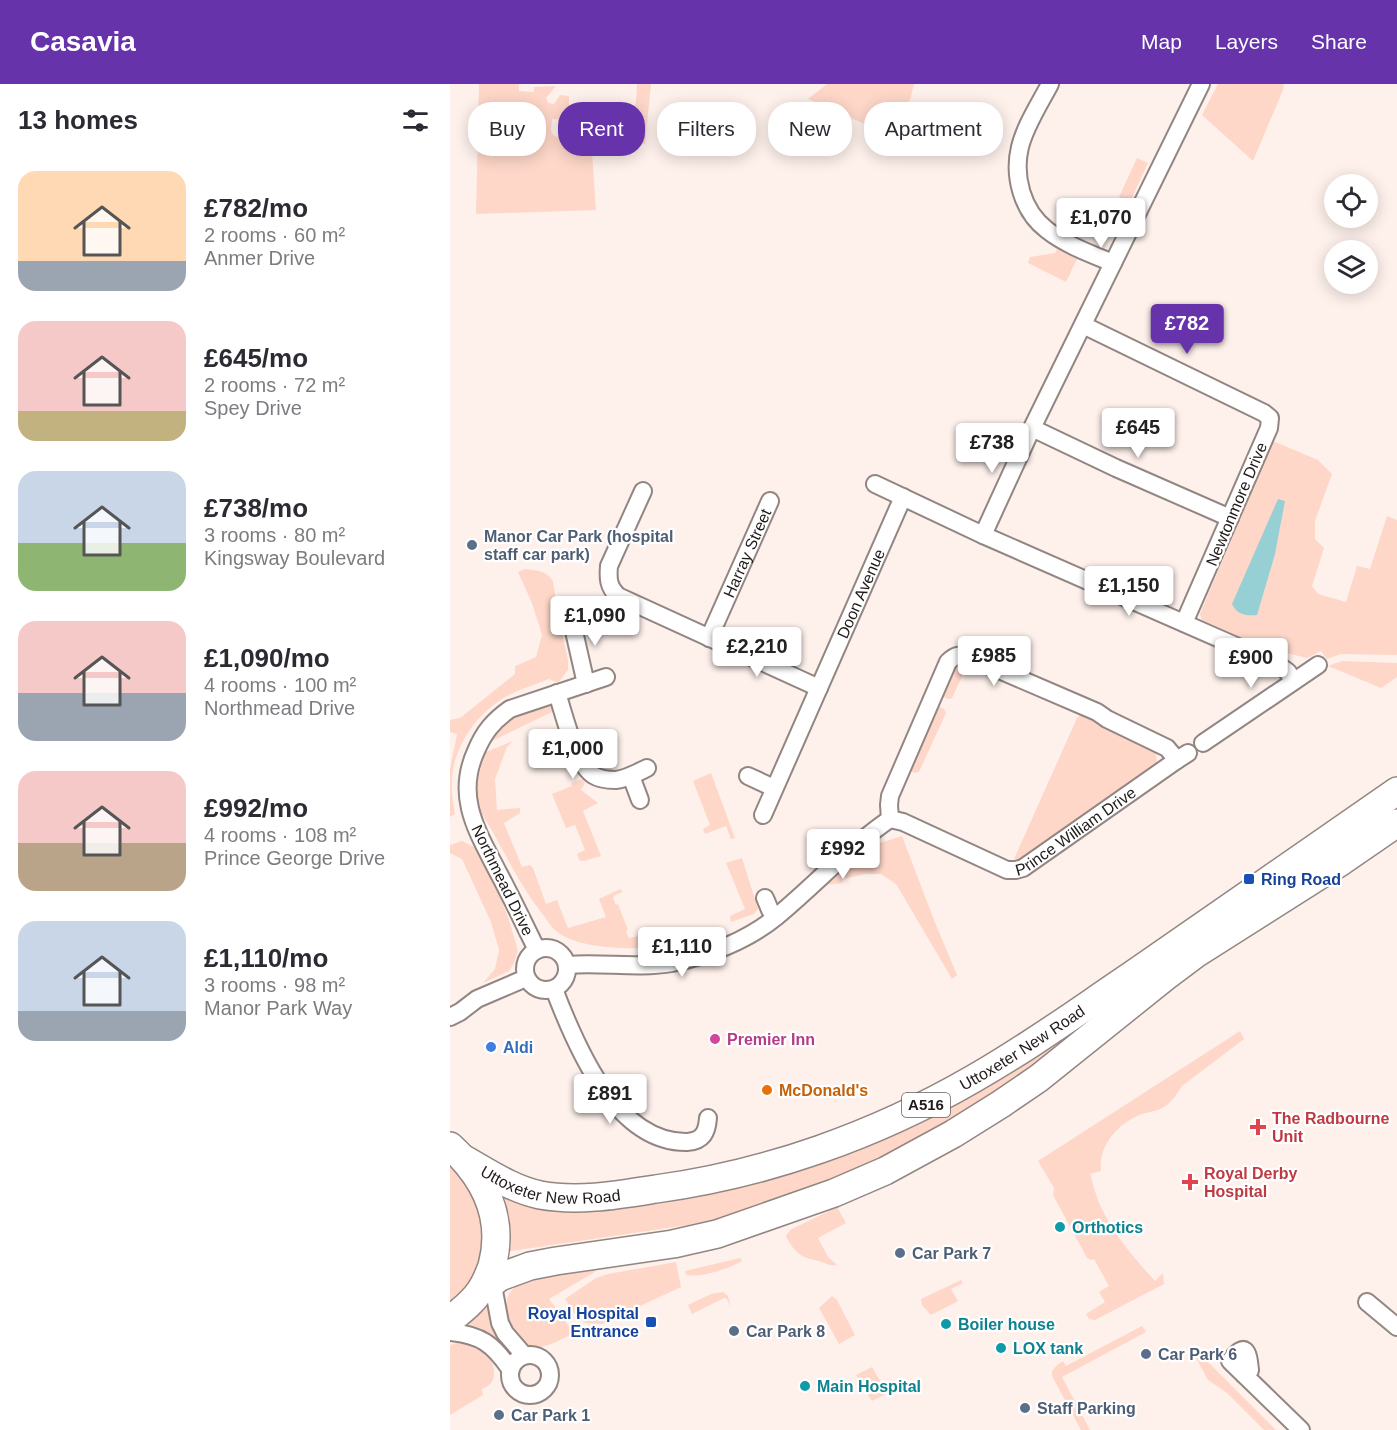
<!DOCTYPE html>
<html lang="en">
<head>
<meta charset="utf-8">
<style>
  body { margin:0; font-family:Helvetica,sans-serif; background:#f7f7f7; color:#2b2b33; height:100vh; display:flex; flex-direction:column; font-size:22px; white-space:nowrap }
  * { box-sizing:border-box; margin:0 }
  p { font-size:20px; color:#7c7c81 }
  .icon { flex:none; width:33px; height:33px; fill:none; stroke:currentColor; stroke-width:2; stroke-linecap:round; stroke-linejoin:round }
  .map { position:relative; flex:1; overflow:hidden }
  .drawer { display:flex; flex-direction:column; background:#fff; width:450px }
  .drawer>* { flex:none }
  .top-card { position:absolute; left:18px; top:18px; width:570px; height:54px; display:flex; gap:12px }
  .controls { position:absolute; left:874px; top:90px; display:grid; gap:12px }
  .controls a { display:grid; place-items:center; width:54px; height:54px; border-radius:50%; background:#fff; box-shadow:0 3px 15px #0003; font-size:30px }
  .price { position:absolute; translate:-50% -51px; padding:0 14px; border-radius:6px; background:#fff; color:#222; font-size:20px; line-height:39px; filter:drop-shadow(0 2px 3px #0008) }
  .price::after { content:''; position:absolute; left:50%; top:36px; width:18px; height:14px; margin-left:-9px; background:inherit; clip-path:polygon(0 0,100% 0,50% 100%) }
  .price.active { background:#63a; color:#fff }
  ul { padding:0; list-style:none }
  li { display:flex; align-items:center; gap:18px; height:150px; padding:0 18px }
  li span { display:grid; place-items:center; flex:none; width:168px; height:120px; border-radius:18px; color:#555 }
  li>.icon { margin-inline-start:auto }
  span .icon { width:72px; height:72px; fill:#fffc; stroke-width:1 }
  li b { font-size:26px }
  h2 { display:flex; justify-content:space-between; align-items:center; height:72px; padding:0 18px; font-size:26px }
  .tag { padding:0 21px; border-radius:24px; background:#fff; box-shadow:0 3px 15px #0003; font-size:21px; line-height:54px }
  .tag.active { background:#63a; color:#fff }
  header { display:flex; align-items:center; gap:36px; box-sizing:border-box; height:84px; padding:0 30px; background:#63a; color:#fff }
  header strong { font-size:28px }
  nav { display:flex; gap:33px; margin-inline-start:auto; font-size:21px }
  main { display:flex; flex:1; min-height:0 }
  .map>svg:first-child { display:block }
  .green { fill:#fed7c9 }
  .water { fill:#96d0d4 }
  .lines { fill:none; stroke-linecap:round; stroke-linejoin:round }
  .minor-casing { stroke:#928682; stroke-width:20 }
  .trunk-casing { stroke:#928682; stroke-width:30 }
  .minor { stroke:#fff; stroke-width:16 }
  .trunk { stroke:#fff; stroke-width:27 }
  .service-dot { fill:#5c6f8a; stroke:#fff; stroke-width:2 }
  .transit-dot { fill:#1a4fb4; stroke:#fff; stroke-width:2 }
  .hotel-dot { fill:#d1479c; stroke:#fff; stroke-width:2 }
  .shop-dot { fill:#3f7fe0; stroke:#fff; stroke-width:2 }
  .food-dot { fill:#e8710a; stroke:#fff; stroke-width:2 }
  .health-dot { fill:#e0444e; stroke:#fff; stroke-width:2 }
  .culture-dot { fill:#0f9aa8; stroke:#fff; stroke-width:2 }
  .labels { text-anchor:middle; stroke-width:4.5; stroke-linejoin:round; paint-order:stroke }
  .shield { fill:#fff; stroke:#635f5f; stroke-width:1.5 }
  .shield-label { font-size:15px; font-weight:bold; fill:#201b1a }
  .street-label { font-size:16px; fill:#201b1a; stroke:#fff }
  .service-label { font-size:16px; font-weight:bold; fill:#4e5e75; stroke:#fff; text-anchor:start }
  .transit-label { font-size:16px; font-weight:bold; fill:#164399; stroke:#fff; text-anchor:start }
  .hotel-label { font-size:16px; font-weight:bold; fill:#b23c85; stroke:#fff; text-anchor:start }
  .shop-label { font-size:16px; font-weight:bold; fill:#366cbe; stroke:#fff; text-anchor:start }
  .food-label { font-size:16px; font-weight:bold; fill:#c56008; stroke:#fff; text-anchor:start }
  .health-label { font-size:16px; font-weight:bold; fill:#be3a42; stroke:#fff; text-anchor:start }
  .culture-label { font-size:16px; font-weight:bold; fill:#0d838f; stroke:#fff; text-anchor:start }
</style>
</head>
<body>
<header>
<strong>Casavia</strong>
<nav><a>Map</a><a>Layers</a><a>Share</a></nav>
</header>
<main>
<section class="drawer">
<h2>13 homes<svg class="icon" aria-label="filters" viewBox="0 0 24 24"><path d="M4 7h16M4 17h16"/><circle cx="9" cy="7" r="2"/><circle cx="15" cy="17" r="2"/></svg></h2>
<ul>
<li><span style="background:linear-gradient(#ffd9b3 75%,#9aa5b1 0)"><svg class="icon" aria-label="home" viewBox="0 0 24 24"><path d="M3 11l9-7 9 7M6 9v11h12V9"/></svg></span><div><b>£782/mo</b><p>2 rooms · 60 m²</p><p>Anmer Drive</p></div></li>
<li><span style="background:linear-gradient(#f6c9c9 75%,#c2b280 0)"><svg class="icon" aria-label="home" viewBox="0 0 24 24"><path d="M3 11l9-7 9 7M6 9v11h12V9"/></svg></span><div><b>£645/mo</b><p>2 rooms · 72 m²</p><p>Spey Drive</p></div></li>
<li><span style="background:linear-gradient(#c9d6e8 60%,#8fb573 0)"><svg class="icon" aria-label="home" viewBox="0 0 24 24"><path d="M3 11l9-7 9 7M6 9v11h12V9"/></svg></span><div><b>£738/mo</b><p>3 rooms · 80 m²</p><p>Kingsway Boulevard</p></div></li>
<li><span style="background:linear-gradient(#f6c9c9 60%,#9aa5b1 0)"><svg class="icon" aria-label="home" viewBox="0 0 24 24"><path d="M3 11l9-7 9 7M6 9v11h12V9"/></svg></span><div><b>£1,090/mo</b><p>4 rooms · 100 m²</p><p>Northmead Drive</p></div></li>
<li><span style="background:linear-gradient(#f6c9c9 60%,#b9a48a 0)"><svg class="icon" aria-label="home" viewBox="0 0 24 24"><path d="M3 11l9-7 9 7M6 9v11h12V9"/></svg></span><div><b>£992/mo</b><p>4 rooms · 108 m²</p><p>Prince George Drive</p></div></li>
<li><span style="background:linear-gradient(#c9d6e8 75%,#9aa5b1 0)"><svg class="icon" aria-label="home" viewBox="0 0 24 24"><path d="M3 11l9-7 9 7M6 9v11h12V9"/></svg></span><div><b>£1,110/mo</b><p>3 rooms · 98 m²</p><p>Manor Park Way</p></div></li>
</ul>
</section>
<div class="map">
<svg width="947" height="1346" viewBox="0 0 947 1346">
  <rect width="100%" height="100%" fill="#fef1ec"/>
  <!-- green -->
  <g class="green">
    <path d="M29 0H69V7L84 8V3L106 2 96 14 98 19 104 20 110 11 119 12V33L112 36 102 35 101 47 104 52 108 53 112 52 115 42 119 41V53L126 57V62L142 69 146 126 26 130Z"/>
    <path d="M187 0H201L195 60H162L161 52 174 35 180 34 186 18Z"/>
    <path d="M377 0H464L460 16 436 33 417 41 358 15Z"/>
    <path d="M768 0H834L833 6 803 77 752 31Z"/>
    <path d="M687 74 698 79 680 118 669 113Z"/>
    <path d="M607 165 627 175 616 198 578 179 580 173 605 169Z"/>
    <path d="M823 357 868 376 882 390 865 437V455L874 464 862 502 868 510 896 518 907 482 920 485 937 432 947 436V571L891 570 877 575 871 567 857 574 828 567 826 569 752 536 750 530Z"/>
    <path d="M75 485C86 486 97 487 103 497L108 531 118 576V586L108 599 99 595C87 600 73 604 61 610 30 625 5 659 2 693 1 705 3 718 5 730L0 733V685L7 650 0 648V636L10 634 65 590V582L86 573 92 551 82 519 68 488Z"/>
    <path d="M892 577 947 579V593L931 604 878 582Z"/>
    <path d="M511 581 517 582 502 614 499 615 490 612 504 583Z"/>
    <path d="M97 620 104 624V627L36 660 47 645 65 631Z"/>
    <path d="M486 621 494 625 496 629 469 688 465 689 458 686Z"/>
    <path d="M632 629 644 634 646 640 706 667 707 681 571 776 564 775 627 634Z"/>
    <path d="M63 657 57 663 45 695 47 726 70 724V729L54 739 72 783 80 781 83 784 96 820 107 816 118 844 156 833 149 815 170 805 173 808 165 811V812L163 814 166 821 168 820 178 846 176 847 179 854 190 852 191 853 198 851 204 864C176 865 128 865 106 847 101 843 98 837 94 832 74 807 59 778 44 750 39 741 31 731 29 722 24 704 30 684 36 668Z"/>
    <path d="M261 689 285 754 281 755 276 742 255 750 253 745 260 741 243 697Z"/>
    <path d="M132 695 135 699 131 706 148 719 133 727 151 772 134 777 129 776 127 770 135 766 125 741 116 744 102 710 122 702 121 699Z"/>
    <path d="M452 752 484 836 507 891 502 895 446 800 431 790H415L393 795 392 799 376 801 420 762Z"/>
    <path d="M12 757 26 764 49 810 59 836 68 867 64 879 59 887 33 899 45 885 49 866 41 838 12 775 0 769V761Z"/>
    <path d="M292 774 308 825 304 830 281 838 280 832 295 825 276 779Z"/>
    <path d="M259 843 261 846 208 866 204 853 220 847 224 856Z"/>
    <path d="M667 913 590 982 492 1048 318 1125 238 1141 55 1168 48 1107C98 1113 159 1126 208 1118 234 1114 259 1107 284 1100Z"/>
    <path d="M790 947 794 955 732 1002C727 1010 722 1018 714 1023 706 1028 695 1028 687 1032 666 1042 648 1063 651 1087L640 1090C643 1100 646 1112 650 1121 663 1150 684 1174 705 1197L713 1189 714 1200 645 1236 639 1235 636 1230 655 1218 649 1208 659 1202 644 1175 641 1176 637 1174 603 1111 604 1104 588 1077Z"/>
    <path d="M0 1081 16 1096 36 1143 30 1177 23 1193 15 1204 0 1220Z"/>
    <path d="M387 1123 396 1139 368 1154 378 1173 387 1181C380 1182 378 1180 372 1178 367 1176 362 1176 357 1174 347 1171 340 1161 336 1152L340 1146Z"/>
    <path d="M290 1174 292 1177C278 1185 251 1194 236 1191L235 1187Z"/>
    <path d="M226 1178 231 1203 152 1240 135 1239 127 1234 115 1215 146 1194 158 1190Z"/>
    <path d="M144 1184 145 1188 99 1215 124 1249C111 1255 93 1268 78 1261 71 1257 67 1248 62 1242L59 1243C55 1230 53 1213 65 1203 76 1193 127 1186 144 1184Z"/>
    <path d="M511 1196 513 1199 501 1205 508 1217 481 1231 472 1221 471 1215Z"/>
    <path d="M273 1208 278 1212 281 1223 276 1214H274L242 1230 238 1221 261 1210Z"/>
    <path d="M382 1212 387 1216 405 1251 389 1260 369 1224Z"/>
    <path d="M37 1223 48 1252 44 1257 15 1243Z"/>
    <path d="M692 1242 696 1248 612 1293 640 1346H631L602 1292V1287L607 1281 613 1277 616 1282Z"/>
    <path d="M10 1258C14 1258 17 1257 20 1258 39 1262 57 1297 32 1305L33 1311 0 1331V1261Z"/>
    <path d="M749 1269 826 1346H814L777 1309 758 1296 746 1274Z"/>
    <path d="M422 1283 436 1307V1310L422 1317 406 1291Z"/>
  </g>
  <!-- water -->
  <path class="water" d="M828 415 835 417 825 470 807 531C796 532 787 531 782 520Z"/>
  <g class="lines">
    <!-- minor casing -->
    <g class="minor-casing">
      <g id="minor">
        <path d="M600 0C590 19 575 42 570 63 563 92 572 127 597 146 616 161 641 170 663 179"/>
        <path d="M633 241 814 329 820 334 819 344 734 539"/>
        <path d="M582 344 666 384 780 434"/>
        <path d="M425 400 533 451 827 580 838 588 843 597"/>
        <path d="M193 407 159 482C158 494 158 503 168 512L369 604"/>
        <path d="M533 451 582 344 751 0"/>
        <path d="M121 534 136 600"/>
        <path id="s1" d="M259 554 320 417"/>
        <path d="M107 609C114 630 125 679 143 691 149 695 158 696 166 696 176 695 187 689 197 684"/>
        <path d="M753 659 868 581"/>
        <path d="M181 692 190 716"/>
        <path d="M298 692 324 704"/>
        <path id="s2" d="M313 731 453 413"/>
        <path d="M440 735 439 721 440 712 498 578C505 571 510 570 519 573L647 628 657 635 717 664 727 676"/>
        <path id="s3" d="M440 735 453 738 557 786H566L573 784 727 676 738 669"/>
        <path d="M315 814 320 826 326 833"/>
        <circle cx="96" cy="885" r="21"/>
        <path d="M87 866C74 840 62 814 48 788 27 747 5 713 26 667 34 648 43 637 60 625L156 593"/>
        <path d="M118 881C152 878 187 885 222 879 258 872 298 856 326 833 365 801 399 763 440 735"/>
        <path d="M104 905C125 960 165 1059 237 1058 253 1057 257 1048 258 1034"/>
        <path d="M0 933 10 928 27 915 76 894"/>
        <path d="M41 1191 50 1239 55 1249 74 1271"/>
        <path d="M917 1218 947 1243"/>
        <path d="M0 1248C31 1251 43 1260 60 1285"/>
        <circle cx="80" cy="1291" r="20"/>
        <path d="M794 1291 800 1286C798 1267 796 1257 780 1277L851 1346"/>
      </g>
    </g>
    <!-- trunk casing -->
    <g class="trunk-casing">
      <g id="trunk">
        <path d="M0 1062C35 1094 55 1134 42 1182 39 1190 35 1200 30 1207 22 1219 11 1227 0 1236"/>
        <path id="s4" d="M14 1075C39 1089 62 1105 90 1111 128 1118 168 1111 206 1105 317 1090 426 1051 523 995 578 964 630 926 682 891 771 830 858 768 947 707"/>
        <path d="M32 1206 50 1193 80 1182 106 1177 223 1160 267 1150 384 1109 435 1087 503 1050 551 1020 589 994 715 893 747 869 892 777 947 739"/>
      </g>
    </g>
    <!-- minor -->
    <use href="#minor" class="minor"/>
    <!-- trunk -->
    <use href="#trunk" class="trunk"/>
  </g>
  <!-- markers -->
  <g class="service-dot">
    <circle cx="22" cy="461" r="6"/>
    <circle cx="450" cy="1169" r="6"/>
    <circle cx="284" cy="1247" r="6"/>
    <circle cx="696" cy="1270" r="6"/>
    <circle cx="575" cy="1324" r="6"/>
    <circle cx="49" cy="1331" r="6"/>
  </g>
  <g class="transit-dot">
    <rect x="793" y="789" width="12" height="12" rx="3"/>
    <rect x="195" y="1232" width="12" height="12" rx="3"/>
  </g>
  <circle class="hotel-dot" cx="265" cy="955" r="6"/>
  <circle class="shop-dot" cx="41" cy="963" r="6"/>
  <circle class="food-dot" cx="317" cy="1006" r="6"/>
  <g class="health-dot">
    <path d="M805 1034h6v6h6v6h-6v6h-6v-6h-6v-6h6z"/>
    <path d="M737 1089h6v6h6v6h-6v6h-6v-6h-6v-6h6z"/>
  </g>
  <g class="culture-dot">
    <circle cx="610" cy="1143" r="6"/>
    <circle cx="496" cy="1240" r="6"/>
    <circle cx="551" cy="1264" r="6"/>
    <circle cx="355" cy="1302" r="6"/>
  </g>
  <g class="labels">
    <!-- shield labels -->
    <rect class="shield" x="452" y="1009" width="48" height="24" rx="4.5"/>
    <g class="shield-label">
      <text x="476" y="1026">A516</text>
    </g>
    <!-- street labels -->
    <g class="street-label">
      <text transform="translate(786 420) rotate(-67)" y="6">Newtonmore Drive</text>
      <text dy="6" stroke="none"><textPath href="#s1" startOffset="93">Harray Street</textPath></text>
      <text dy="6" stroke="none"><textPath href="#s2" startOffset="242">Doon Avenue</textPath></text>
      <text dy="6" stroke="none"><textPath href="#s3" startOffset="208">Prince William Drive</textPath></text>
      <text transform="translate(53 796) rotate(64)" y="6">Northmead Drive</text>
      <text dy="6" stroke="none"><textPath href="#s4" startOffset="597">Uttoxeter New Road</textPath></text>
      <text dy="6" stroke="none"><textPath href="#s4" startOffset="93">Uttoxeter New Road</textPath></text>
    </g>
    <!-- service labels -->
    <g class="service-label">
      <text x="34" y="458">Manor Car Park (hospital<tspan x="34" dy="18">staff car park)</tspan></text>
      <text x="462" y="1175">Car Park 7</text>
      <text x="296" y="1253">Car Park 8</text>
      <text x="708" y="1276">Car Park 6</text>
      <text x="587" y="1330">Staff Parking</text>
      <text x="61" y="1337">Car Park 1</text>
    </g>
    <!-- transit labels -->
    <g class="transit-label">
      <text x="811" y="801">Ring Road</text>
      <text x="189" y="1235" text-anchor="end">Royal Hospital<tspan x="189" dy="18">Entrance</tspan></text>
    </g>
    <!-- hotel labels -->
    <g class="hotel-label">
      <text x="277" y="961">Premier Inn</text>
    </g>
    <!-- shop labels -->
    <g class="shop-label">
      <text x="53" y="969">Aldi</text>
    </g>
    <!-- food labels -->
    <g class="food-label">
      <text x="329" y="1012">McDonald's</text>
    </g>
    <!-- health labels -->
    <g class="health-label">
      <text x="822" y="1040">The Radbourne<tspan x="822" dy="18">Unit</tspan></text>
      <text x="754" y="1095">Royal Derby<tspan x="754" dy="18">Hospital</tspan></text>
    </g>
    <!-- culture labels -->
    <g class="culture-label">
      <text x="622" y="1149">Orthotics</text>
      <text x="508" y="1246">Boiler house</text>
      <text x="563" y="1270">LOX tank</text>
      <text x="367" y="1308">Main Hospital</text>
    </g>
  </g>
</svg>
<div class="controls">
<a><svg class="icon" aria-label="locate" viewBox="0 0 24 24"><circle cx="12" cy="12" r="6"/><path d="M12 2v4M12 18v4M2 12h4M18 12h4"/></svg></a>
<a><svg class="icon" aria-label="layers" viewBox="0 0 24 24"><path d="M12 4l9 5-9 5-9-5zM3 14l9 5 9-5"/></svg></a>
</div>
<b class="price" style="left:651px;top:165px">£1,070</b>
<b class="price active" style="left:737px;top:271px">£782</b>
<b class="price" style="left:688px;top:375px">£645</b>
<b class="price" style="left:542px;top:390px">£738</b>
<b class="price" style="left:679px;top:533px">£1,150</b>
<b class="price" style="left:145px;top:563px">£1,090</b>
<b class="price" style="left:307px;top:594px">£2,210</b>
<b class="price" style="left:544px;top:603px">£985</b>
<b class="price" style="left:801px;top:605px">£900</b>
<b class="price" style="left:123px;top:696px">£1,000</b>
<b class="price" style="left:393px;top:796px">£992</b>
<b class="price" style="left:232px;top:894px">£1,110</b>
<b class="price" style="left:160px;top:1041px">£891</b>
<div class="top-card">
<a class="tag">Buy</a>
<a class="tag active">Rent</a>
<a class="tag">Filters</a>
<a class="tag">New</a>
<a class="tag">Apartment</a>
</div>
</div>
</main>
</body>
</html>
